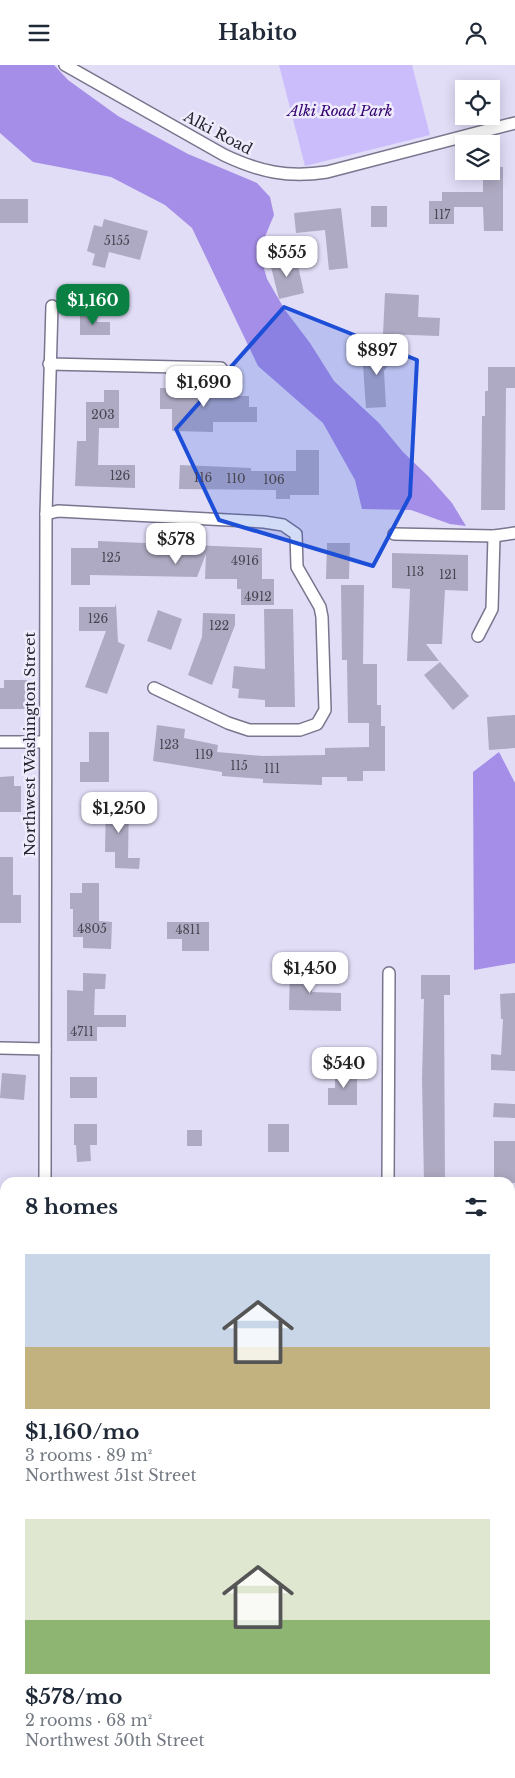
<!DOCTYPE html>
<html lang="en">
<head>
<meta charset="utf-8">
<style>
  body { margin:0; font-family:"Libre Baskerville",serif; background:#f2f2f3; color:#1f2937; height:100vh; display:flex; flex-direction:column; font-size:19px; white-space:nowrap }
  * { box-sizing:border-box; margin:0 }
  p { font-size:16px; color:#747a83 }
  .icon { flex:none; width:28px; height:28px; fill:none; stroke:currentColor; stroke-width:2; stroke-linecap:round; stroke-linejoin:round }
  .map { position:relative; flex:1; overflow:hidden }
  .panel { position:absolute; left:0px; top:1112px; width:515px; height:601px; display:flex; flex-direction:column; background:#fff; border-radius:15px 15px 0 0; box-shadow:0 2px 12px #0003 }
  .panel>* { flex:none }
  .tools { position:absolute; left:455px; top:15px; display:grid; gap:10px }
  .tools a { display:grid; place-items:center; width:45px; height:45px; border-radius:0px; background:#fff; box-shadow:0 2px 12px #0003; font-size:25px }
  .price { position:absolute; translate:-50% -42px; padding:0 11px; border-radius:10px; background:#fff; color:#222; font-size:16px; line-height:32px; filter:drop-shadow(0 1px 2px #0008) }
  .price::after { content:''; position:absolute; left:50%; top:30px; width:15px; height:11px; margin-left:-8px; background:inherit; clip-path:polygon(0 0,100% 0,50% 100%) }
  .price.active { background:#0b8043; color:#fff }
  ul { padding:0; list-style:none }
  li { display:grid; align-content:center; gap:10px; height:265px; padding:0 25px }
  li span { display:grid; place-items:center; height:155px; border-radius:0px; color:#555 }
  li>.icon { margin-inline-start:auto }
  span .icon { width:90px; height:90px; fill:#fffc; stroke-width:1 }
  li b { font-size:21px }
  h2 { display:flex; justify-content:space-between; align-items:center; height:60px; padding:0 25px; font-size:21px }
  header { display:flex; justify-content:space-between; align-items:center; height:65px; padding:0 25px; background:#fff; font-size:22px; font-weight:700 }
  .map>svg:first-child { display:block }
  .green { fill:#cbbdfb }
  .forest { fill:#a58ee7 }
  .building { fill:#afaac3 }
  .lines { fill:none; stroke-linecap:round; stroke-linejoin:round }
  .street-casing { stroke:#7a758d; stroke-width:14 }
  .street { stroke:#fff; stroke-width:11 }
  .marked { fill:#1d4ed8; fill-opacity:0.2; stroke:#1d4ed8; stroke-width:4; stroke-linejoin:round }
  .labels { text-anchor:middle; stroke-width:5; stroke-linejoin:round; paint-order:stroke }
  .number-label { font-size:12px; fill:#484552 }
  .park-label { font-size:15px; font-style:italic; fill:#370572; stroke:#eeebfc }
  .street-label { font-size:15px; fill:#25232d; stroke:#eeebfc }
</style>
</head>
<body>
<header><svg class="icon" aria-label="menu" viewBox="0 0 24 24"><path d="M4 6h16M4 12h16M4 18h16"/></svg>Habito<svg class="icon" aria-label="person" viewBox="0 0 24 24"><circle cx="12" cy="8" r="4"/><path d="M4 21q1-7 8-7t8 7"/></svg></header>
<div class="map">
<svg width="515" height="1713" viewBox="0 0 515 1713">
  <rect width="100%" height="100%" fill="#e2ddf7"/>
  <!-- green -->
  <path class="green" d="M279 0H412L430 70 305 101Z"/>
  <!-- forest -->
  <g class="forest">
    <path d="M0 0H54L68 15 118 51 188 89 257 118 270 132 274 150 264 174 263 200 267 214 285 245 310 278 334 316 379 358 403 387 429 412 452 438 466 461 450 459 411 445 362 444 355 415 323 358 258 301 192 163 165 140 111 112 33 97 0 68Z"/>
    <path d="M499 687 515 718V898L474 905 473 707Z"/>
  </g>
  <!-- building -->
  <g class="building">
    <path d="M491 102H503V166H484L483 142H454V159H429V136H442V127H483V106H491Z"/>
    <rect x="0" y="134" width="28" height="24"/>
    <rect x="371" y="141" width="16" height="21"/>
    <path d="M341 143 348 203 329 205 325 165 296 168 294 148Z"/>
    <path d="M104 154 148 166 140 195 109 187 105 203 92 200 95 189 87 186 94 160 102 162Z"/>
    <path d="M296 192 304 228 279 234 270 198Z"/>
    <path d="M385 228 419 230 418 252 440 253 439 271 383 269Z"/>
    <path d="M80 250H97V257H110V270H80Z"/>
    <path d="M382 277 397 289 384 306 386 342 366 343 363 300Z"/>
    <path d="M488 302H515V323H506L505 445H481L482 351H485V326H488Z"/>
    <path d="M194 319H212L213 331H249V342H257V357H213V367L172 366V344H160V323H194Z"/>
    <path d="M104 325H119V363H99L98 400H135V423L75 421 77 376H86V337H104Z"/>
    <path d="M296 385H319V430H290V434H276V425L179 424 180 400 251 403V406H296Z"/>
    <path d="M98 476 262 483V514H274V540H241V524H237V514H205L206 489 197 512 90 510V520H71V483H98Z"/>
    <path d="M327 478H350L349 514H326Z"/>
    <path d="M392 488 468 490V526L445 525 442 579H426L439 596H407L410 524 392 523Z"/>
    <path d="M341 520H364L363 599H377V640H381V661H385V706H363V716H347V712H322V720L263 718V714L222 711V707L153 696 157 660 185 664 184 673 218 680 217 687 263 691 325 690V683L369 682V658H348L347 595H342Z"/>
    <path d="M116 538 118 577 125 580 107 629 85 622 106 566H79V542H115Z"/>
    <path d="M264 544H293L295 642H265V635L238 633 239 624 232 623 234 601 265 604Z"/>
    <path d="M158 545 182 554 171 585 147 576Z"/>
    <path d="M203 548 235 549V560L212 620 188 610 202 572Z"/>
    <path d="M440 597 469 631 453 645 424 610Z"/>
    <path d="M4 615H27V644H0V623H4Z"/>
    <path d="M515 650V683L489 685 487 652Z"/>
    <path d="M89 667H109V717H80V697H89Z"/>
    <path d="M14 711V721H21V747H0V712Z"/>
    <path d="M106 736H129L128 793H140L139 804 115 803V787H105Z"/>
    <path d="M0 792H13V830H21V858H0Z"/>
    <path d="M82 818H99V856L112 857 111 884 83 883V872H73V844H70V828H82Z"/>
    <path d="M167 857H209V886H182V874H167Z"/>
    <path d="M290 903H313L312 927 341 928V946L289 945Z"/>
    <path d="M83 908 106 909 105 924H95L94 950H126V962H97V976H67V925L83 926Z"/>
    <path d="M421 910H450V930H444L445 1118H424L422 1014 424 934H421Z"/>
    <path d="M515 928V1006L491 1005V989L501 990 503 954H501L500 929Z"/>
    <path d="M335 1006H357V1040H328V1023H335Z"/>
    <path d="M2 1008 26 1010 24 1035 0 1033Z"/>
    <rect x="70" y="1012" width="27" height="21"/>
    <path d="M494 1038 515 1039V1053L493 1052Z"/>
    <path d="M74 1059H97V1080H90L91 1096 77 1097 76 1080H74Z"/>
    <rect x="268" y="1059" width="21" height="28"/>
    <rect x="187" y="1065" width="15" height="16"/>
    <rect x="494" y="1076" width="21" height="42"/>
  </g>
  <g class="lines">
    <!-- street casing -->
    <g class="street-casing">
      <g id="street">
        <path d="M65 0 224 90C260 107 288 113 327 107L515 58"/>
        <path d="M49 299 221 303"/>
        <path d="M46 449 58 446 264 457 283 460 296 469 297 502 320 542 322 552 325 645 317 659 300 665H249L228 658 154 623"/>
        <path d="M394 469 494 471 515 468"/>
        <path d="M478 571 492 544 494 471"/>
        <path d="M0 677H45"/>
        <path d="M0 983 45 984"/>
        <path d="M45 1118 46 449 52 241"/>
        <path d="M388 1118 389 908"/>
        <path d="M0 1318H5"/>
        <path d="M510 1464H515"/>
        <path d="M0 1478H5"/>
        <path d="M510 1652H515"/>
        <path d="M0 1679H5"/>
        <path d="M79 1713V1709"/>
        <path d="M317 1713 318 1709"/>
      </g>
    </g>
    <!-- street -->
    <use href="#street" class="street"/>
  </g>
  <!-- marked area -->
  <path class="marked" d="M284 242 417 295 410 431 373 501 219 455 176 364Z"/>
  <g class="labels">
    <!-- number labels -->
    <g class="number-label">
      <text x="442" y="154">117</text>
      <text x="117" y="180">5155</text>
      <text x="103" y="354">203</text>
      <text x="120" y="415">126</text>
      <text x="203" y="417">116</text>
      <text x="236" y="418">110</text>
      <text x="274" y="419">106</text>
      <text x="111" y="497">125</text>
      <text x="245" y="500">4916</text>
      <text x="415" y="511">113</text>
      <text x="448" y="514">121</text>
      <text x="258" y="536">4912</text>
      <text x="98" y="558">126</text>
      <text x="219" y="565">122</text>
      <text x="169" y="684">123</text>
      <text x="204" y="694">119</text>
      <text x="239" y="705">115</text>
      <text x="272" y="708">111</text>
      <text x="92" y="868">4805</text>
      <text x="188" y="869">4811</text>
      <text x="82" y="971">4711</text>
    </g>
    <!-- park labels -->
    <g class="park-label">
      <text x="340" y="51">Alki Road Park</text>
    </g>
    <!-- street labels -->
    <g class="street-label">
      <text transform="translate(218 68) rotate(28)" y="5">Alki Road</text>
      <text transform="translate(30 679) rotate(-90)" y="5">Northwest Washington Street</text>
    </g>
  </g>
</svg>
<div class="tools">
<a><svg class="icon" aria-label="locate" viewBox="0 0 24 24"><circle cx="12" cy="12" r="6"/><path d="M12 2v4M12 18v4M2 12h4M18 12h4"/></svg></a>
<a><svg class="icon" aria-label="layers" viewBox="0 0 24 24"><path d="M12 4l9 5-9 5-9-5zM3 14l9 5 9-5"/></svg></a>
</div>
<b class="price" style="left:287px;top:213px">$555</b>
<b class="price active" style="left:93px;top:261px">$1,160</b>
<b class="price" style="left:377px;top:311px">$897</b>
<b class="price" style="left:204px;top:343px">$1,690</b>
<b class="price" style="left:176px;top:500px">$578</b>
<b class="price" style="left:119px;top:769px">$1,250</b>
<b class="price" style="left:310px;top:929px">$1,450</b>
<b class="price" style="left:344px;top:1024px">$540</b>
<section class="panel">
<h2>8 homes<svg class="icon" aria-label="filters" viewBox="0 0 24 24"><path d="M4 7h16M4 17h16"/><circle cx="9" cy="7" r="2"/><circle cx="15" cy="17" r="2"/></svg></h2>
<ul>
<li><span style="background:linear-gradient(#c9d6e8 60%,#c2b280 0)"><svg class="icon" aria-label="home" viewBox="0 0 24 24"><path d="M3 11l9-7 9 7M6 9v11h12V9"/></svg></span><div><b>$1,160/mo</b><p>3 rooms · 89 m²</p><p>Northwest 51st Street</p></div></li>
<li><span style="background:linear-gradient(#dfe7d0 65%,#8fb573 0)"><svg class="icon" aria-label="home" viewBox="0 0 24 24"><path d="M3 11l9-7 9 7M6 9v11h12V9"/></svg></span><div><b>$578/mo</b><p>2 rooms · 68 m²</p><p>Northwest 50th Street</p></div></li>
</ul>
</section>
</div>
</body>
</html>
